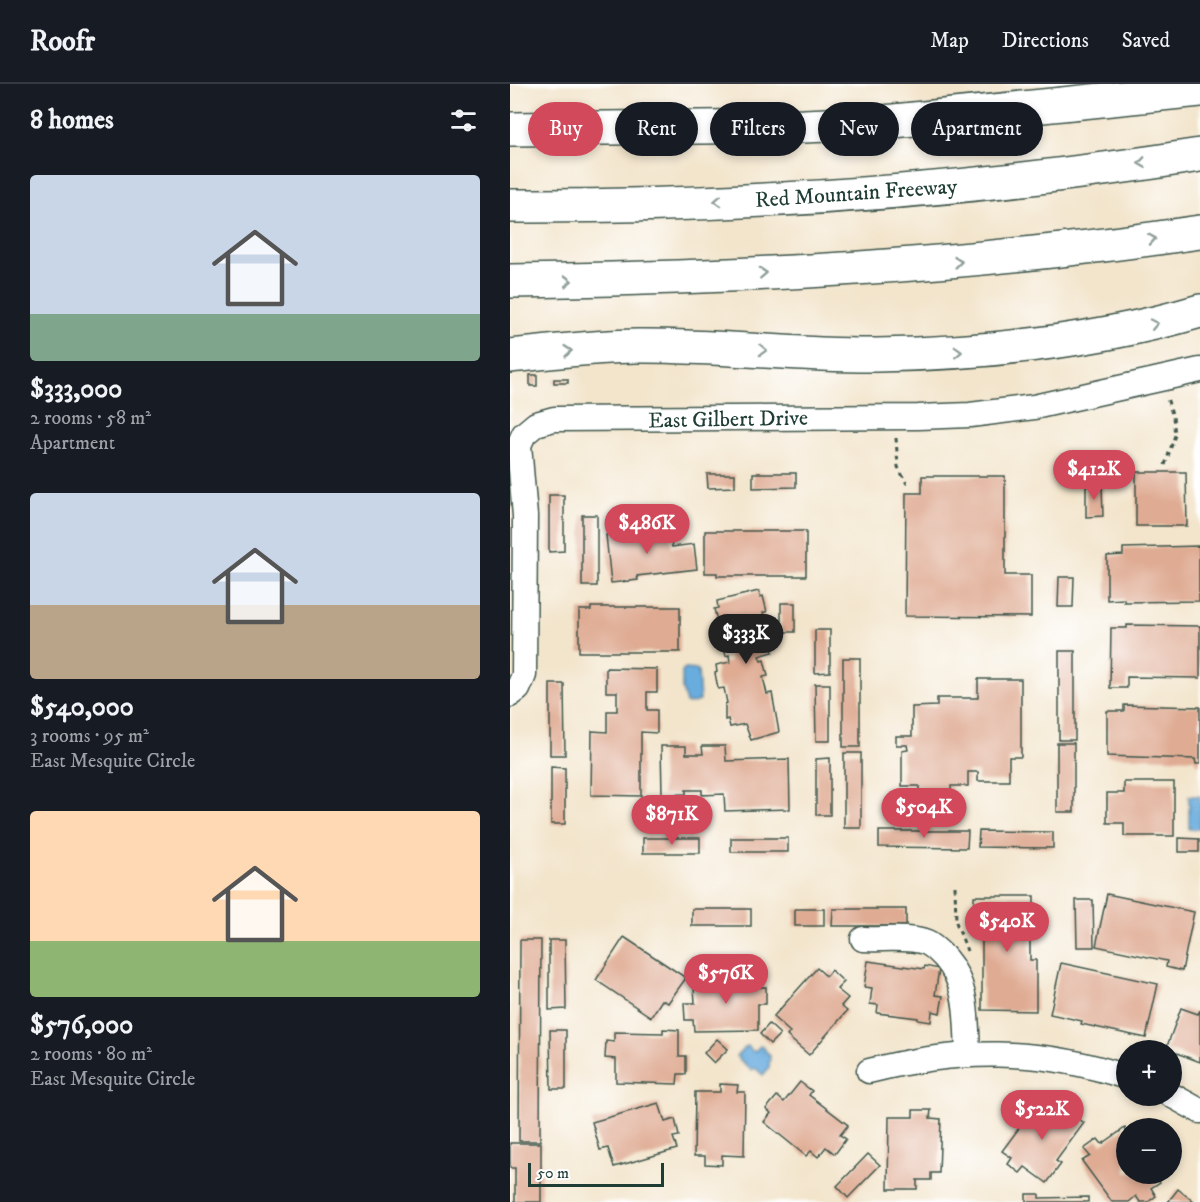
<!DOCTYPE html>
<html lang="en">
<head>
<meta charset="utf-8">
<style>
  body { margin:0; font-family:"IM FELL DW Pica",serif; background:#242831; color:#f1f3f6; height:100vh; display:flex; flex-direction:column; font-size:22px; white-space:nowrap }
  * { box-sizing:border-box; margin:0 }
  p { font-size:20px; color:#9ea1a6 }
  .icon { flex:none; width:33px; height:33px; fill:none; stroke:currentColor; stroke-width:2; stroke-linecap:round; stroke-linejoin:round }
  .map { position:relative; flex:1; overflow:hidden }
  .sheet { display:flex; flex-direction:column; background:#171b24; width:510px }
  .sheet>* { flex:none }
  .hud { position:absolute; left:18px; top:18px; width:570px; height:54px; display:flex; gap:12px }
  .fabs { position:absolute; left:606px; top:956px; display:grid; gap:12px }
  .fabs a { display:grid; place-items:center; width:66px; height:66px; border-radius:50%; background:#171b24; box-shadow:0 3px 9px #0003; font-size:30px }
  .scale { position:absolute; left:18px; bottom:15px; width:136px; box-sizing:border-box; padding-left:6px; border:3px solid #1f3d34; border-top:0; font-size:16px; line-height:21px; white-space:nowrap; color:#1f3d34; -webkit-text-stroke:4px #fff; paint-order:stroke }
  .price { position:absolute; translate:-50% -51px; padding:0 14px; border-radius:21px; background:#d1495b; color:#fff; font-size:20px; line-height:39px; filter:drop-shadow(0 2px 3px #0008) }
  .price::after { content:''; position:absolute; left:50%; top:36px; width:18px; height:14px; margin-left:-9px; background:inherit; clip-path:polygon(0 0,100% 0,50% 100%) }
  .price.active { background:#222; color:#fff }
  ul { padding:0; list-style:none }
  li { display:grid; align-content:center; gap:12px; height:318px; padding:0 30px }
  li span { display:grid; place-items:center; height:186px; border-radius:6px; color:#555 }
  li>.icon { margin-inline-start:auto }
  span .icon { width:108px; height:108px; fill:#fffc; stroke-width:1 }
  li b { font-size:26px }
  h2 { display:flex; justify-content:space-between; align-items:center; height:72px; padding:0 30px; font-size:26px }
  .chip { padding:0 21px; border-radius:27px; background:#171b24; box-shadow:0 3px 9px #0003; font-size:21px; line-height:54px }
  .chip.active { background:#d1495b; color:#fff }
  header { display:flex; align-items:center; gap:36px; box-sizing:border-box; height:84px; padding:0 30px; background:#171b24; border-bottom:2px solid #363941 }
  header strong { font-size:28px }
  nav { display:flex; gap:33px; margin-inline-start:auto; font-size:21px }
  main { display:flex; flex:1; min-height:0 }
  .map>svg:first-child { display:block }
  .water { fill:#69acde; stroke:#447489; stroke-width:1.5 }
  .building { fill:#dfab93 }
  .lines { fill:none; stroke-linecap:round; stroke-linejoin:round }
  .minor-casing { stroke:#3f564b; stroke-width:27 }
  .highway-casing { stroke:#3f564b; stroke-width:36 }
  .path { stroke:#3f564b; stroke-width:3; stroke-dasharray:4.5 4.5; stroke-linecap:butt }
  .minor { stroke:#fff; stroke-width:24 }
  .highway { stroke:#fff; stroke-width:33 }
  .oneway { stroke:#8f9e9a }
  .labels { text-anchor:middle; stroke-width:4.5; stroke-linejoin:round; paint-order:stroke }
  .street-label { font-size:22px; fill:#1f3d34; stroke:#fff }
</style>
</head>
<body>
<header>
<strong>Roofr</strong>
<nav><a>Map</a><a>Directions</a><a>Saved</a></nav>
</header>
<main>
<section class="sheet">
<h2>8 homes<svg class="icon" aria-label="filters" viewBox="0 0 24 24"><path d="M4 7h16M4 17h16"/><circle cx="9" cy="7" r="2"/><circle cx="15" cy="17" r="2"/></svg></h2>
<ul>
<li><span style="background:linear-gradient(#c9d6e8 75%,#7fa58c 0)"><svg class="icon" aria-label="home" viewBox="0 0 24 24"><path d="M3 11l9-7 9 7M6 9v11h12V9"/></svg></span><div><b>$333,000</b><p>2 rooms · 58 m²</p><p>Apartment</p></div></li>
<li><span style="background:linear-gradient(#c9d6e8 60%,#b9a48a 0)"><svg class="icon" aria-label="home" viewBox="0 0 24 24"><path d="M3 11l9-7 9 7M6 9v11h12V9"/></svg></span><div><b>$540,000</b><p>3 rooms · 95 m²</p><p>East Mesquite Circle</p></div></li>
<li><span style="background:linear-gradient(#ffd9b3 70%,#8fb573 0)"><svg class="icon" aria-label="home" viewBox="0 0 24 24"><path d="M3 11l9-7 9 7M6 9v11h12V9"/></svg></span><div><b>$576,000</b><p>2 rooms · 80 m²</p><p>East Mesquite Circle</p></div></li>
</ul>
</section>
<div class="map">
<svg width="690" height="1118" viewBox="0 0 690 1118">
  <rect width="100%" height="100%" fill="#fff"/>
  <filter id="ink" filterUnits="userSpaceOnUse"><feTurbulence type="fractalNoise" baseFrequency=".0167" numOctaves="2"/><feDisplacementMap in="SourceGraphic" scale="12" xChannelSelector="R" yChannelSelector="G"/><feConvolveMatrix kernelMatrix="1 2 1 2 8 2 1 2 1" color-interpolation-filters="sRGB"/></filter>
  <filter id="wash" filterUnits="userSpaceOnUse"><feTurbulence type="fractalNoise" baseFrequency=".008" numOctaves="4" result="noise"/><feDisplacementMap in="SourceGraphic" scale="24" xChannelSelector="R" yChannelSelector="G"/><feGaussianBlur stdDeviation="1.35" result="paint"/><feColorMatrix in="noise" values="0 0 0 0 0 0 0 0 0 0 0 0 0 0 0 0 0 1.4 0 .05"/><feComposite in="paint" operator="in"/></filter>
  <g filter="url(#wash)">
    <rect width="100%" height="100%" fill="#f3e5cc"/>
    <!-- water -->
    <g class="water">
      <path d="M175 585 188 586 190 617 179 620 176 619 172 605V588Z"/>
      <rect x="679" y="712" width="11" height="33"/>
      <path d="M251 961 260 972 259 984 253 991 245 984 241 986 226 972 237 962 244 968Z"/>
    </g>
    <g id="blocks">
      <!-- building -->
      <g class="building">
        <rect x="20" y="291" width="7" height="11"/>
        <rect x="44" y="295" width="14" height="4"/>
        <path d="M626 388H676L677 442H626Z"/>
        <path d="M243 389H286V403L243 404Z"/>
        <path d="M197 390H225V403L198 404Z"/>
        <path d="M412 392H495V491H521V533L395 532 396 409H412Z"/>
        <path d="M576 402H592L593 432 576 433Z"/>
        <path d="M39 411H54V467L39 468Z"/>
        <rect x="72" y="431" width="15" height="71"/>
        <path d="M159 442 162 463 184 460 187 485 127 492 128 496 101 499 96 451 120 448 121 455 136 453 135 445Z"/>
        <path d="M195 447H296V492H207V489H195Z"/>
        <path d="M689 462V517L614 518V515L597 516V472L613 471V464Z"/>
        <path d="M549 493H564L563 523H548Z"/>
        <path d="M249 507 250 513 253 512 257 528H253L256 543 261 542 265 560H262L263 568 249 572 251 577 254 576 258 592 253 593 257 610 262 609 269 648 241 656 235 640 220 643 218 635 215 636V620L217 619 214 604 208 605 205 589 207 588 206 581 220 578 219 571 216 572 212 555 217 554 213 539 208 540 204 525 208 524 207 517Z"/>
        <rect x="271" y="519" width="14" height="29"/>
        <path d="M81 523H170V568H69V526H81Z"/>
        <path d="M617 541 690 542V594L617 593V604H600L601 544H617Z"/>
        <path d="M305 546H320V588L305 589Z"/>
        <rect x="549" y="567" width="16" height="89"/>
        <rect x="333" y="574" width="17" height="89"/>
        <path d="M96 584 147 585V608H137V626H147V649L131 648V712L81 711 82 647 97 648V627H107V608H96Z"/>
        <path d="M468 595H511V673H499V697H468V688H458V702H441V711L409 712V702H392V667L398 666 397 661H386V652H402V623L427 622V614H468Z"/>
        <path d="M40 600H54L55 671H40Z"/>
        <path d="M305 600H320V657H306Z"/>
        <path d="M614 621 690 623V680H686L685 675 597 672V627H614Z"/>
        <rect x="547" y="659" width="17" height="69"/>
        <path d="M151 662H176V670H193L192 662H215L216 677 279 675 280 725 215 727 214 710 192 711V706H176V710L152 711Z"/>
        <rect x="334" y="669" width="17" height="75"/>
        <path d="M320 674V731H306V675Z"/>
        <path d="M41 683 55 684V740H41Z"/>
        <path d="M614 698H664V752H614V739H597V709H614Z"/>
        <path d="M369 747H458L457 764 369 763Z"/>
        <path d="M469 747 543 748V764L468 763Z"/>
        <rect x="133" y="754" width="57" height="15"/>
        <rect x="221" y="754" width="57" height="14"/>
        <path d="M669 754 689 755V768H669Z"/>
        <path d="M597 810 684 828 672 887 656 883 657 877 586 862Z"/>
        <path d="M464 812H524V829H520V876H526V927L472 926V846L465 845V834H467V829H464Z"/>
        <path d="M566 816H583L584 863H567Z"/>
        <rect x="182" y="825" width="59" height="17"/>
        <rect x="285" y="825" width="29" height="17"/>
        <path d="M323 825H396V842H322Z"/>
        <path d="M114 853 176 894 158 919 152 916 141 933 86 896Z"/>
        <path d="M10 856H31L30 1057H9Z"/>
        <path d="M39 856H55L56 925 39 926Z"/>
        <path d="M358 877 414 885 415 882 429 885 425 911 433 912 430 929 422 927 421 938 408 936V934L367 929 368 921 360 920 362 904 354 903Z"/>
        <path d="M551 879 648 900 636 954 571 940 572 937 540 930Z"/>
        <path d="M307 884 316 892 321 886 334 898 327 905 338 914 331 922 337 927 299 971 277 952 280 948 263 933Z"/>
        <path d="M246 893V903H256V920H248V946L184 947 183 936H175L174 919H185L184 903H193L192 894Z"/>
        <path d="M671 924 688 930 690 926V978L656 965Z"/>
        <path d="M259 940 270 950 260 960 250 950Z"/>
        <path d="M153 945 169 946V972H176V990H168L167 1000 106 998V975L95 974 96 957 104 958V948L153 949Z"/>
        <path d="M40 946H56V1005H41Z"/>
        <path d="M207 955 218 965 204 979 194 969Z"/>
        <path d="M290 998 302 1007 299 1011 338 1041 330 1051 336 1055 325 1070 316 1063 308 1073 301 1067 296 1072 254 1038 261 1029 256 1025 267 1012 274 1018Z"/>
        <path d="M210 1000 228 1001 227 1008H235L234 1072 212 1071V1081L195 1080V1072H184L185 1008H210Z"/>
        <path d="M149 1019 155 1038 165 1035 169 1052 163 1053 167 1065 104 1083 98 1064 90 1066 82 1038Z"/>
        <path d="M527 1020 534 1025 537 1021 549 1029 553 1023 574 1039 546 1077 551 1080 537 1099 515 1083 510 1089 498 1080 502 1074 492 1067Z"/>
        <path d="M403 1026H421L420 1034 431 1035 429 1089H421V1096H407V1105H378L379 1033H403Z"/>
        <path d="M615 1044 616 1047V1089H643L650 1098 641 1104 646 1112 638 1118H630L626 1112 619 1118H602L572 1077 580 1072 574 1065 588 1055 592 1060Z"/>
        <path d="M0 1059H31V1118H5V1084H0Z"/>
        <path d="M358 1070 370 1081 338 1114 327 1102Z"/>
        <path d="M668 1105 684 1118H658Z"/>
        <path d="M516 1110H529V1114L578 1113V1118H516Z"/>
      </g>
    </g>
  </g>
  <g filter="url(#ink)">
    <use href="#blocks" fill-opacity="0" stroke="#3f564b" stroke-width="1.5"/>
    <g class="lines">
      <!-- minor casing -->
      <g class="minor-casing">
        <g id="minor">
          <path d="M0 611 8 605 14 591 15 432 9 361 14 350 26 340 44 335 408 333 460 331 524 323 690 286"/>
          <path d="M353 855C371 856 401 852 417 859 424 862 430 869 435 874 459 902 456 935 458 970"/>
          <path d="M359 987C447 964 530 964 616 993"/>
          <path d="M661 1011 690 1027"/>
        </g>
      </g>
      <!-- highway casing -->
      <g class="highway-casing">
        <g id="highway">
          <path d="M0 45 294 42 364 39 690 6"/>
          <path d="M0 122C230 123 463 107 690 71"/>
          <path d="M0 197C231 194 462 182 690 148"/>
          <path d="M0 272C42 268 85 262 127 262 207 261 287 272 367 271 477 269 585 258 690 227"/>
        </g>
      </g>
      <!-- path -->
      <g class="path">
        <path d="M386 354 388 383 397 400"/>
        <path d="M655 381 665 351 663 333 657 314"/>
        <path d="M445 802 446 838 457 867"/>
      </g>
      <!-- minor -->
      <use href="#minor" class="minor"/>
      <!-- highway -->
      <use href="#highway" class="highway"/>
    </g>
    <!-- one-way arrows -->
    <defs><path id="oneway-chevron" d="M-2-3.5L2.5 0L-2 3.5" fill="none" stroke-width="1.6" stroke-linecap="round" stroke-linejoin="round" transform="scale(1.5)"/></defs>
    <g class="oneway">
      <use href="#oneway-chevron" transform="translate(632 79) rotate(172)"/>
      <use href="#oneway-chevron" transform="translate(208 117) rotate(177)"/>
      <use href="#oneway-chevron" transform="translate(642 155) rotate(-9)"/>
      <use href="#oneway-chevron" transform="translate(448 178) rotate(-6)"/>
      <use href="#oneway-chevron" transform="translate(253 189) rotate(-3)"/>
      <use href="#oneway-chevron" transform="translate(58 197) rotate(-1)"/>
      <use href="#oneway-chevron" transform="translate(644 240) rotate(-12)"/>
      <use href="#oneway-chevron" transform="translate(253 266) rotate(2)"/>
      <use href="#oneway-chevron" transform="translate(58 267) rotate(-5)"/>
      <use href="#oneway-chevron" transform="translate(448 268) rotate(-2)"/>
    </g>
  </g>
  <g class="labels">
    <!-- street labels -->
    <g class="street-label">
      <text transform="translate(346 108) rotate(-4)" y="8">Red Mountain Freeway</text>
      <text transform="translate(218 334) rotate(-1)" y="8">East Gilbert Drive</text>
    </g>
  </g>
</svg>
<div class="fabs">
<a>+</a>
<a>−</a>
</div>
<div class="scale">50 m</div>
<b class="price" style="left:584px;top:417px">$412K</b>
<b class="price" style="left:137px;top:471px">$486K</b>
<b class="price active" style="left:236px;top:581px">$333K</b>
<b class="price" style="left:414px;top:755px">$504K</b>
<b class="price" style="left:162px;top:762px">$871K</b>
<b class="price" style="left:497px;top:869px">$540K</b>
<b class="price" style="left:216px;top:921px">$576K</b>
<b class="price" style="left:532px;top:1057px">$522K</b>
<div class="hud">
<a class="chip active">Buy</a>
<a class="chip">Rent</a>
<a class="chip">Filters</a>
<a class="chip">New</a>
<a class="chip">Apartment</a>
</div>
</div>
</main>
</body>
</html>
